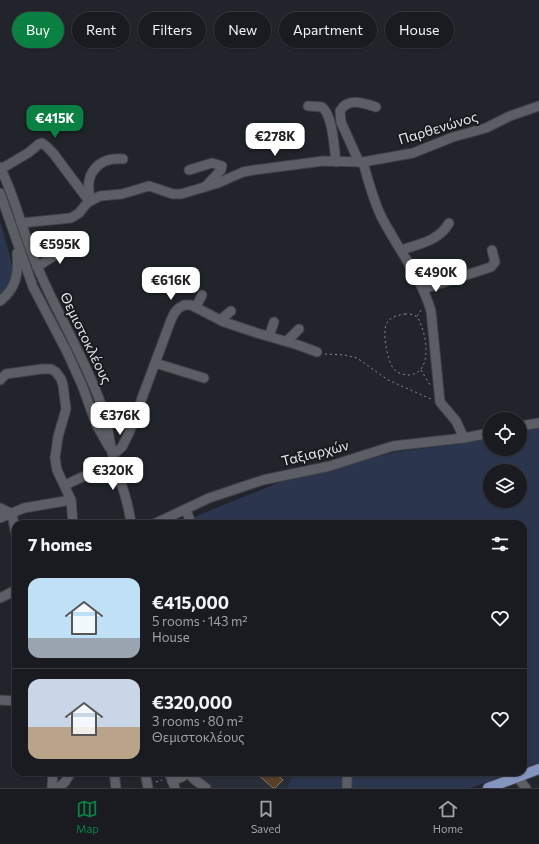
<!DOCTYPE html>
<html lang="en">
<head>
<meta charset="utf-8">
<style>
  body { margin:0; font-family:Commissioner,sans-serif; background:#222429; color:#f1f3f6; height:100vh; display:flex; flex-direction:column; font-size:15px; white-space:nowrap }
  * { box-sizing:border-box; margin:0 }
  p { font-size:13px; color:#9fa1a5 }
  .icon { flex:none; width:22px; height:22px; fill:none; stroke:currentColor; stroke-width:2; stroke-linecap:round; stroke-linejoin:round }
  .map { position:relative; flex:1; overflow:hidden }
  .drawer { position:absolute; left:12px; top:520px; width:515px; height:256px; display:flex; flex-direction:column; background:#191b20; border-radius:12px; box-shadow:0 1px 3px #0004,0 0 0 1px #37393e }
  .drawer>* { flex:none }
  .banner { position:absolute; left:12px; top:12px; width:515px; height:36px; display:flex; gap:8px }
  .controls { position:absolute; left:483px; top:412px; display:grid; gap:8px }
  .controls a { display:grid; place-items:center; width:44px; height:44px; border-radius:50%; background:#191b20; box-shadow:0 1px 3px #0004,0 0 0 1px #37393e; font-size:20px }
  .price { position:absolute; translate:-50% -34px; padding:0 9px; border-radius:8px; background:#fff; color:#222; font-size:13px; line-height:26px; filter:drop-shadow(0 1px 2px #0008) }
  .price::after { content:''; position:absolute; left:50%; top:24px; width:12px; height:9px; margin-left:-6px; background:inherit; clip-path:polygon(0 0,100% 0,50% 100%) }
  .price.on { background:#0b8043; color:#fff }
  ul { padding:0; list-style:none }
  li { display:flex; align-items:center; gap:12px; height:100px; padding:0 16px }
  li+li { border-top:1px solid #37393e }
  li span { display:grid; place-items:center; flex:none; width:112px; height:80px; border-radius:12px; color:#555 }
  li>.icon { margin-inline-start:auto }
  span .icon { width:48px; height:48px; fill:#fffc; stroke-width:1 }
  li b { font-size:17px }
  h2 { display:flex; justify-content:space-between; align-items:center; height:48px; padding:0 16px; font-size:17px }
  .pill { padding:0 14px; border-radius:18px; background:#191b20; box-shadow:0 1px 3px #0004,0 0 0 1px #37393e; font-size:14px; line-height:36px }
  .pill.on { background:#0b8043; color:#fff }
  .tabs { display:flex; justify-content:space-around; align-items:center; height:56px; border-top:1px solid #37393e; background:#191b20; font-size:11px; color:#9fa1a5 }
  .tabs a { display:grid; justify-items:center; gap:2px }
  .tabs .on { color:#0b8043 }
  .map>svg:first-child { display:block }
  .built { fill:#282d38 }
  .green { fill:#2b354d; fill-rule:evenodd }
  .building { fill:#583e25; stroke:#7f7873 }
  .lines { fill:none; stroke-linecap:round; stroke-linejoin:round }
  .minor-casing { stroke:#3f4146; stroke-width:11 }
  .major-casing { stroke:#3f4146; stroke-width:12 }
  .path { stroke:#878a8f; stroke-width:1; stroke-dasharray:2 3; stroke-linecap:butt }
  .minor { stroke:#5b5e65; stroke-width:9 }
  .major { stroke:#8395bf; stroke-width:10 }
  .labels { text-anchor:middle; stroke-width:4; stroke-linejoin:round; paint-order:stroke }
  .street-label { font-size:14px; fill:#e4e6ea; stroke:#181a20 }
</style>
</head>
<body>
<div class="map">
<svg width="539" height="788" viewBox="0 0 539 788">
  <rect width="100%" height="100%" fill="#21242a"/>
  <!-- built -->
  <path class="built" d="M183 772H375L377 788H200Z"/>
  <!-- green -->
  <g class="green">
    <path d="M0 221C3 233 16 271 13 282 11 286 4 294 0 295Z"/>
    <path d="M539 427V765L523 771V524H236L234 520 222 524H196L194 517 290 478 396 452 466 443 490 438V449H520V431ZM490 471H520V501H490Z"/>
    <path d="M295 772H519L470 788H287Z"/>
  </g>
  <!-- building -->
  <path class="building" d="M255 772H274L283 780 275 788H273Z"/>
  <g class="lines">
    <!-- minor casing -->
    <g class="minor-casing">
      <g id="minor">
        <path d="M308 106 322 107C333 116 334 147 336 162"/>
        <path d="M359 162 341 122 340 111C348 97 363 103 376 107"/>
        <path d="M363 162C368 180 373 200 382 218 398 249 421 277 431 311L440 402 456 421 464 438"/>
        <path d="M0 167C16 199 23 234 37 266 57 314 85 358 102 407 108 423 109 440 113 457 119 479 129 501 131 524"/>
        <path d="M1 169 28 153 39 144 42 143 46 146 53 153 89 201"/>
        <path d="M189 170 212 163 222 166 221 170 205 187"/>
        <path d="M0 193 33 287 67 352 82 385 96 424 109 447"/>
        <path d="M91 200C83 175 97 157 123 159"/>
        <path d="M21 223 71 218 79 213 87 203 100 196 122 194 149 186 173 194H181L218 183 243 172 254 170 323 161 363 162 413 153 453 137 486 128 510 116 539 106"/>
        <path d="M401 250C419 244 439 241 449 223"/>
        <path d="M37 267 58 253 64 245"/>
        <path d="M423 289 491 267 495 262 492 250"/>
        <path d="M0 301C16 289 19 273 17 253"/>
        <path d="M196 307 202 295"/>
        <path d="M220 320 231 311"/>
        <path d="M269 336 274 322"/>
        <path d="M287 341 299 329"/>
        <path d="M155 363 204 378"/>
        <path d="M0 380 6 374 42 369H51L56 372 61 379 63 385 66 409 58 437 55 458 57 470 71 500 73 524"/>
        <path d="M520 426 539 423"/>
        <path d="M113 455 122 447 129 433 171 320 175 312 179 308 184 305H191L224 322 257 333 298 345 317 352"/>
        <path d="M65 485 115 462"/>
        <path d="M0 508 12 514 16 535"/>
        <path d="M186 509 191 524"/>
        <path d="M0 518 24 508 71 500"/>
        <path d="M154 524 209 498 263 480 330 466 393 446 464 438 490 433"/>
        <path d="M0 598 16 590"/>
        <path d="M0 700 16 701"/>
        <path d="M114 772 116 788"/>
        <path d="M145 772 148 788"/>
        <path d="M169 772 175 788"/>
        <path d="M347 772V788"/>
        <path d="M188 773 195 780 206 788"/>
        <path d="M517 777 526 788"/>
        <path d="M172 781 182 777 189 772"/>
        <path d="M52 788 53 772"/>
        <path d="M58 788 65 782 71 772"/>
      </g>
    </g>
    <!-- major casing -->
    <g class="major-casing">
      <path id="major" d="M488 788 539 769"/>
    </g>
    <!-- path -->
    <g class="path">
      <path d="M405 314C409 314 413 314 417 317 419 319 420 322 421 325 427 339 432 373 409 375 403 375 397 373 393 368 387 359 381 329 388 321 393 316 399 315 405 314Z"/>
      <path d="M417 316 422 309"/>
      <path d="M325 354 345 355 357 358 388 380 431 399"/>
      <path d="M421 370 430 385"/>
      <path d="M156 782 162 780"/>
    </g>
    <!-- minor -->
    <use href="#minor" class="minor"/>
    <!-- major -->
    <use href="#major" class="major"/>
  </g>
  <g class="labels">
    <!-- street labels -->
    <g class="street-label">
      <text transform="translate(438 128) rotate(-17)" y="5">Παρθενώνος</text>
      <text transform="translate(86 338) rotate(64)" y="5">Θεμιστοκλέους</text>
      <text transform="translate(315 453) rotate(-14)" y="5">Ταξιαρχών</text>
    </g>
  </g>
</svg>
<div class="controls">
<a><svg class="icon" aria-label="locate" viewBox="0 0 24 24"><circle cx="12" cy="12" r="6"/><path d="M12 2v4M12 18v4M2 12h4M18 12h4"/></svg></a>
<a><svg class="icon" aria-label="layers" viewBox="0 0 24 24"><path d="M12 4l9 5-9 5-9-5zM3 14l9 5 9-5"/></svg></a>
</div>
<b class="price on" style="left:55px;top:139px">€415K</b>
<b class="price" style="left:275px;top:157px">€278K</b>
<b class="price" style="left:60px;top:265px">€595K</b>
<b class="price" style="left:436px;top:293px">€490K</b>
<b class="price" style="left:171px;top:301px">€616K</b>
<b class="price" style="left:120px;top:436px">€376K</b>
<b class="price" style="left:113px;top:491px">€320K</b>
<div class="banner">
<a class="pill on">Buy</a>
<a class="pill">Rent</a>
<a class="pill">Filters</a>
<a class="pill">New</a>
<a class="pill">Apartment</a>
<a class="pill">House</a>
</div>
<section class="drawer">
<h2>7 homes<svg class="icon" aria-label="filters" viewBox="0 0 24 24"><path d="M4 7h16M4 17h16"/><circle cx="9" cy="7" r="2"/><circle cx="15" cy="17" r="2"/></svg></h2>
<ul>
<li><span style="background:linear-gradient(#bfe0f5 75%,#9aa5b1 0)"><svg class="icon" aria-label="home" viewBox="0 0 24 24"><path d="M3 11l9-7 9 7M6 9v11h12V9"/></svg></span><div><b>€415,000</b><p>5 rooms · 143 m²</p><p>House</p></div><svg class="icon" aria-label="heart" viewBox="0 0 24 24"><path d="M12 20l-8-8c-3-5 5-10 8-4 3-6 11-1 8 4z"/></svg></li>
<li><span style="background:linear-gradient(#c9d6e8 60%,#b9a48a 0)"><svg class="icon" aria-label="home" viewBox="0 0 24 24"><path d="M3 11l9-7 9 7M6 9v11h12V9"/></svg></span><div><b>€320,000</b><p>3 rooms · 80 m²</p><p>Θεμιστοκλέους</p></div><svg class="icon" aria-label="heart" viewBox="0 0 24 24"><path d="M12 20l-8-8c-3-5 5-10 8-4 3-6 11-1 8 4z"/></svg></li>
</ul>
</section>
</div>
<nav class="tabs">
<a class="on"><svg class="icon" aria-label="map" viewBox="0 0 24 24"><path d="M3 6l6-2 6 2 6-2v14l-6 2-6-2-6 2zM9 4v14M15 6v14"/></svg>Map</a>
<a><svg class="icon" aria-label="saved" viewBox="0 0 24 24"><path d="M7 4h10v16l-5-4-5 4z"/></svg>Saved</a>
<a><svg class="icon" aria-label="home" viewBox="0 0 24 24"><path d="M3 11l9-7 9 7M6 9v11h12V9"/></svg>Home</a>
</nav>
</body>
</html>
